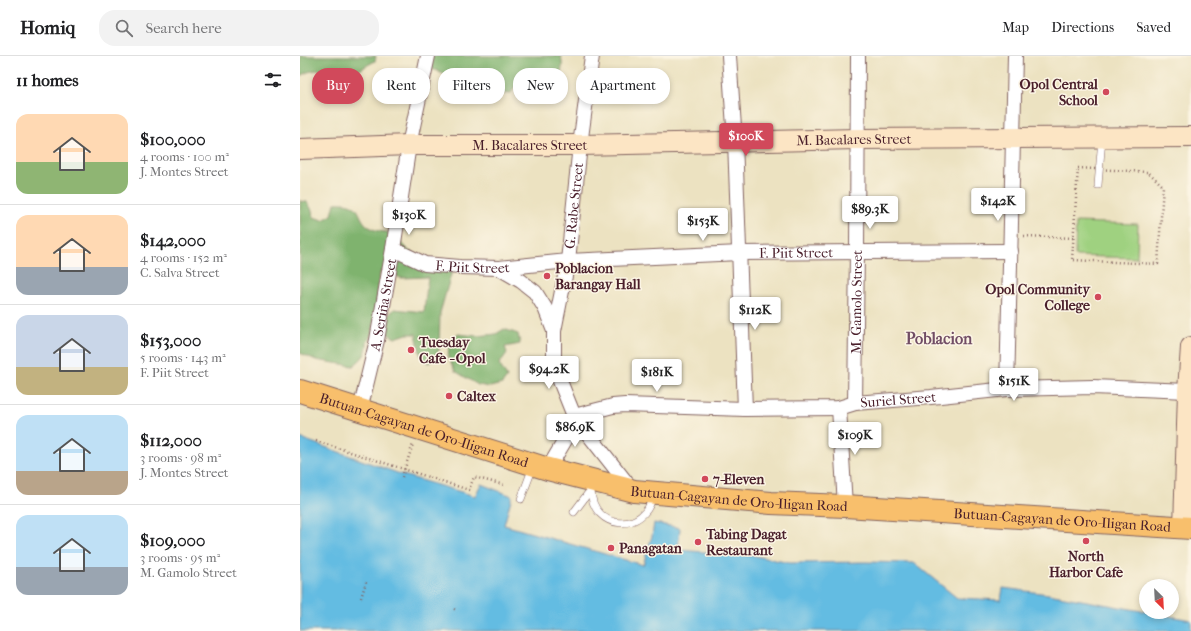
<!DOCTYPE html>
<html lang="en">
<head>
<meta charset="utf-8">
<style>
  body { margin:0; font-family:"IM FELL French Canon",serif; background:#f2f2f2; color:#202124; height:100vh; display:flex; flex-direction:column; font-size:15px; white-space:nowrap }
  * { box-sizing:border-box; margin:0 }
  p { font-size:13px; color:#757577 }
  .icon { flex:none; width:22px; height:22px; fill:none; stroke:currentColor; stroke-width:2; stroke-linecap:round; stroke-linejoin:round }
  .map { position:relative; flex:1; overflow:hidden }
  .details { display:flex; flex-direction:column; background:#fff; width:300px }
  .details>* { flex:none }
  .guide { position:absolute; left:12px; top:12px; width:380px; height:36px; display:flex; gap:8px }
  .needle { width:26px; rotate:156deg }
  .tools { position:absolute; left:839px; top:523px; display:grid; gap:8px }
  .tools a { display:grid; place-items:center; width:40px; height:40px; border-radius:50%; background:#fff; box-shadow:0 2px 6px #0003; font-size:20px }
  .price { position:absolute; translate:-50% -34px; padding:0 9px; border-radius:4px; background:#fff; color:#222; font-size:13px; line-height:26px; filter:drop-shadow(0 1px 2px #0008) }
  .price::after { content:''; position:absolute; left:50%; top:24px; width:12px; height:9px; margin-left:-6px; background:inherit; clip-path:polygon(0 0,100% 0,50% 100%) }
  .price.current { background:#d1495b; color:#fff }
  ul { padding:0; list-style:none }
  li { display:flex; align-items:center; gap:12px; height:100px; padding:0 16px }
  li+li { border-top:1px solid #e0e0e0 }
  li span { display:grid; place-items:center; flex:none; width:112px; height:80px; border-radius:12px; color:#555 }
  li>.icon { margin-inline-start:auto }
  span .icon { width:48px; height:48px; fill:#fffc; stroke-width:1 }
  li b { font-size:17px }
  h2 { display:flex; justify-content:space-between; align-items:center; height:48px; padding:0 16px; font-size:17px }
  .pill { padding:0 14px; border-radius:16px; background:#fff; box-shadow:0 2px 6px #0003; font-size:14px; line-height:36px }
  .pill.current { background:#d1495b; color:#fff }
  header { display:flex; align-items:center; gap:24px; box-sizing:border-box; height:56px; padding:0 20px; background:#fff; border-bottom:1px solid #e0e0e0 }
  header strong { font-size:19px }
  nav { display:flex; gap:22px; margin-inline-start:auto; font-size:14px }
  .search { width:280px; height:36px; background:#f2f2f2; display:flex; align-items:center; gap:10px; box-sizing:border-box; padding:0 14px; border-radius:16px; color:#757577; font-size:15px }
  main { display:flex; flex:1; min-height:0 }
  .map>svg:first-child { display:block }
  .green { fill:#9fd180; stroke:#747856 }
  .forest { fill:#7fb36e; stroke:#64694c }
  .water { fill:#64bce2; stroke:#576e86 }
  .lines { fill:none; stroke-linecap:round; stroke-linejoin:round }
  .lane-casing { stroke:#836360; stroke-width:8 }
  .street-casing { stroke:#836360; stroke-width:16 }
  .secondary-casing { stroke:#836360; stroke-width:22 }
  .highway-casing { stroke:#836360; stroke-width:24 }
  .path { stroke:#836360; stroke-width:2.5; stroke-dasharray:1 3; stroke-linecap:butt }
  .lane { stroke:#fff; stroke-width:7 }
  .street { stroke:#fff; stroke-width:14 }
  .secondary { stroke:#fce5c4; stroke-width:20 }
  .highway { stroke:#f8bf6c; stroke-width:22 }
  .poi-dot { fill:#d1495b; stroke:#fcf5e5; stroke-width:1.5 }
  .labels { text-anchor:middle; stroke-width:3; stroke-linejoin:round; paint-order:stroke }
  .poi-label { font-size:14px; font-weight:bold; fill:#4a1f2b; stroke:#fcf5e5; text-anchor:start }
  .street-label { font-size:14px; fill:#4a1f2b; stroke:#fcf5e5 }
  .quarter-label { font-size:16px; font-weight:bold; fill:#714d65; stroke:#fcf5e5 }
</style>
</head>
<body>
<header>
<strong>Homiq</strong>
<div class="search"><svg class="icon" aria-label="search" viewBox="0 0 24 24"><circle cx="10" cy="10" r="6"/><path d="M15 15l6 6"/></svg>Search here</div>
<nav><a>Map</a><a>Directions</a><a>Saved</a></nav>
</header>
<main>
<section class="details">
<h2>11 homes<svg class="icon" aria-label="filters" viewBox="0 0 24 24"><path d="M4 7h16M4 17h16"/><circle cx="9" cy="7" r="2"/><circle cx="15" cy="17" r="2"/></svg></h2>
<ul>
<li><span style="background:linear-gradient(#ffd9b3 60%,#8fb573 0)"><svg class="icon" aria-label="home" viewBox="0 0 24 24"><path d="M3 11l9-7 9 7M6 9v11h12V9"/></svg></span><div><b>$100,000</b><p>4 rooms · 100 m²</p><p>J. Montes Street</p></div></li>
<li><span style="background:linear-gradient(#ffd9b3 65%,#9aa5b1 0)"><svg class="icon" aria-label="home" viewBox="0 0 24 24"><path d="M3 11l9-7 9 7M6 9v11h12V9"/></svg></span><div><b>$142,000</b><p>4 rooms · 152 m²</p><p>C. Salva Street</p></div></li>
<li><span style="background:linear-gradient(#c9d6e8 65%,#c2b280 0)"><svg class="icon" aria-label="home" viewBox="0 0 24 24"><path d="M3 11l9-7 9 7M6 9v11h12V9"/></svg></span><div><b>$153,000</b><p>5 rooms · 143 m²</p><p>F. Piit Street</p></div></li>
<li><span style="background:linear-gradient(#bfe0f5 70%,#b9a48a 0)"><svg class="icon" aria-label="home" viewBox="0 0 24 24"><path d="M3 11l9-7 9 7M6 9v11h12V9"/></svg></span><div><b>$112,000</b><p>3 rooms · 98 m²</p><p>J. Montes Street</p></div></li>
<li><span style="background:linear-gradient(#bfe0f5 65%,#9aa5b1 0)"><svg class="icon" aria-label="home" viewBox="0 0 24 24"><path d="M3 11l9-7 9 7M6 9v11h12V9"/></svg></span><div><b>$109,000</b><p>3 rooms · 95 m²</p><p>M. Gamolo Street</p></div></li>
</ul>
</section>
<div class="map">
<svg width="891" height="575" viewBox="0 0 891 575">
  <rect width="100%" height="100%" fill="#fcf5e5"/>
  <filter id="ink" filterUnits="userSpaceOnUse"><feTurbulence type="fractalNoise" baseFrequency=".025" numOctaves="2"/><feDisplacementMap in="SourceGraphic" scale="8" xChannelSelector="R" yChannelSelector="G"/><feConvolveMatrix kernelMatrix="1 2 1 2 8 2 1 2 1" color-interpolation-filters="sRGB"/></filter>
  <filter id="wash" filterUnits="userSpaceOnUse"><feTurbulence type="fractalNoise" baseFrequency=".012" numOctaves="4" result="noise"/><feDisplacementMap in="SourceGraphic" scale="16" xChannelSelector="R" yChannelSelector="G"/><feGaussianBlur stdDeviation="0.9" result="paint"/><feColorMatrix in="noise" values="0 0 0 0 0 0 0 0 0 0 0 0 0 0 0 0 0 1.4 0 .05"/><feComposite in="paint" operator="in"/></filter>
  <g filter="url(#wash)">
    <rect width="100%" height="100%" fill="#ece2c1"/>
    <!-- green -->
    <path class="green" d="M776 166 838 168 837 202 775 200Z"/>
    <!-- forest -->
    <g class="forest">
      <path d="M0 0H76L75 5C67 9 56 17 47 20 39 22 33 16 26 14 20 13 4 15 0 21Z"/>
      <path d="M131 0H261C264 14 261 17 254 29L239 30 229 26 215 31 211 37 196 39 181 45C166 31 150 20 130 12Z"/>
      <path d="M0 145 7 146 12 154 13 161 23 164 32 159 35 147C66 145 54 163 71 172 77 176 89 176 96 177L102 187 109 195 152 215 140 257 139 294 132 305 128 307 121 301 116 278H107L95 282 86 277 89 259 94 253 124 256 128 221 100 222 92 217 81 214C76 232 78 273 67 286 68 297 62 303 53 310L16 304 0 297Z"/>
      <path d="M204 273 218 278 220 288 205 291 207 297 199 308 207 321 202 328 190 331 178 329 155 315 148 301 149 287 157 278 178 280 196 278Z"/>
    </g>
    <!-- water -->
    <path class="water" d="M0 382 103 419 175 440 181 428 212 440 204 469 343 509 352 480 354 467 380 472 378 494 455 500 490 507 565 506 614 507 657 542 701 544 703 532 748 538 891 564V575H0Z"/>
  </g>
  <g filter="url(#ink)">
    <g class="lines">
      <!-- lane casing -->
      <g class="lane-casing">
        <g id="lane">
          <path d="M798 129 802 83"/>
          <path d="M291 434C292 475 346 479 353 438"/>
          <path d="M221 443 233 411"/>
          <path d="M274 456 292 432"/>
        </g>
      </g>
      <!-- street casing -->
      <g class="street-casing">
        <g id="street">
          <path d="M429 0 435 85 445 353"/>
          <path id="s1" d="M93 193 125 208 160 211 199 212 268 205 440 197 711 195"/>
          <path d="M199 212 221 225 235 236 245 252 254 275V310L274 360 333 435"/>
          <path id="s2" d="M254 275 268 205 280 89 292 0"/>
          <path d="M707 333 715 0"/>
          <path id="s3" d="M555 347 557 195 558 0"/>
          <path d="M539 352 545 450"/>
          <path id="s4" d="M60 354 77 284 93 193 109 89 128 0"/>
          <path id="s5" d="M248 413 271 374 274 360 313 350 325 349 445 353 539 352 555 347 631 341 707 333 793 331 888 335"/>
        </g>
      </g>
      <!-- secondary casing -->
      <g class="secondary-casing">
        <g id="secondary">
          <path id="s6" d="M0 93 109 89H280L557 83 891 81"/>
          <path d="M884 472 888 335 891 291"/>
        </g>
      </g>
      <!-- highway casing -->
      <g class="highway-casing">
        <g id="highway">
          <path id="s7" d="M0 335 248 413 334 435 471 447 545 450 891 472"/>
        </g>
      </g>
      <!-- path -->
      <g class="path">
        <path d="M778 112 848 116 863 130 858 208 772 204Z"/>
        <path d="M724 180 774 182"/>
        <path d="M16 385 169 434 174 421 204 429"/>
        <path d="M102 421 113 388"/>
        <path d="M61 542 66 526"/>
        <path d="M154 553 156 554"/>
      </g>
      <!-- lane -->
      <use href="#lane" class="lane"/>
      <!-- street -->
      <use href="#street" class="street"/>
      <!-- secondary -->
      <use href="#secondary" class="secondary"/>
      <!-- highway -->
      <use href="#highway" class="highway"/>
    </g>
  </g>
  <!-- markers -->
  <g class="poi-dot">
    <circle cx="806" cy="36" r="4"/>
    <circle cx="247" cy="220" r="4"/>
    <circle cx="798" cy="241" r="4"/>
    <circle cx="111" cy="294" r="4"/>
    <circle cx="149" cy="340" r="4"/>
    <circle cx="405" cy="423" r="4"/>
    <circle cx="786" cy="485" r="4"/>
    <circle cx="398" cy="486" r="4"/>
    <circle cx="311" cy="492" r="4"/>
  </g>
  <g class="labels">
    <!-- poi labels -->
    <g class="poi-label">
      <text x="798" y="33" text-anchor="end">Opol Central<tspan x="798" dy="16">School</tspan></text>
      <text x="255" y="217">Poblacion<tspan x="255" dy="16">Barangay Hall</tspan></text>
      <text x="790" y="238" text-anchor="end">Opol Community<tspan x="790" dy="16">College</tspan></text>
      <text x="119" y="291">Tuesday<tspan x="119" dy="16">Cafe - Opol</tspan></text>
      <text x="157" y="345">Caltex</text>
      <text x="413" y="428">7-Eleven</text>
      <text x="406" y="483">Tabing Dagat<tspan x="406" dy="16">Restaurant</tspan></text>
      <text x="319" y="497">Panagatan</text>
      <text x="786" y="505" text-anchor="middle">North<tspan x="786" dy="16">Harbor Cafe</tspan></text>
    </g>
    <!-- street labels -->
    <g class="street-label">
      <text dy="5" stroke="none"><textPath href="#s6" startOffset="554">M. Bacalares Street</textPath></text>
      <text dy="5" stroke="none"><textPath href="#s6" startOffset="230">M. Bacalares Street</textPath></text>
      <text dy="5" stroke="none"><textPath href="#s2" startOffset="127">G. Rabe Street</textPath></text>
      <text dy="5" stroke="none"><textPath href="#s1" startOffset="407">F. Piit Street</textPath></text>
      <text dy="5" stroke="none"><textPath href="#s1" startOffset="83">F. Piit Street</textPath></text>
      <text dy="5" stroke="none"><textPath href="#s3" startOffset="101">M. Gamolo Street</textPath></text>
      <text dy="5" stroke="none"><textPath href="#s4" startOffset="108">A. Seriña Street</textPath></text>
      <text dy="5" stroke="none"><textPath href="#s5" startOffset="386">Suriel Street</textPath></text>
      <text dy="5" stroke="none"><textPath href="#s7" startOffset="130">Butuan-Cagayan de Oro-Iligan Road</textPath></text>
      <text dy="5" stroke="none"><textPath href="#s7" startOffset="454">Butuan-Cagayan de Oro-Iligan Road</textPath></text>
      <text dy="5" stroke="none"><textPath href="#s7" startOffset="778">Butuan-Cagayan de Oro-Iligan Road</textPath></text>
    </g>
    <!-- quarter labels -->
    <g class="quarter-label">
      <text x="639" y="288">Poblacion</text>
    </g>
  </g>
</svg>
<div class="tools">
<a><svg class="needle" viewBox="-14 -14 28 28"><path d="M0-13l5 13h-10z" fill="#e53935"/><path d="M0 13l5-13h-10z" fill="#757577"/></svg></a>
</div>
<b class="price current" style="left:446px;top:101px">$100K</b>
<b class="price" style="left:698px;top:166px">$142K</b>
<b class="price" style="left:570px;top:174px">$89.3K</b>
<b class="price" style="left:109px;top:180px">$130K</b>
<b class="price" style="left:403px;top:186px">$153K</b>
<b class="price" style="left:455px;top:275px">$112K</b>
<b class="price" style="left:249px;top:334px">$94.2K</b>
<b class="price" style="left:357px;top:337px">$181K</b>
<b class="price" style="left:714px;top:346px">$151K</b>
<b class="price" style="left:275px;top:392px">$86.9K</b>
<b class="price" style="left:555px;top:400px">$109K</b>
<div class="guide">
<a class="pill current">Buy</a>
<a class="pill">Rent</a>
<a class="pill">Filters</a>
<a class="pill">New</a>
<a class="pill">Apartment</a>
</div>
</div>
</main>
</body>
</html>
